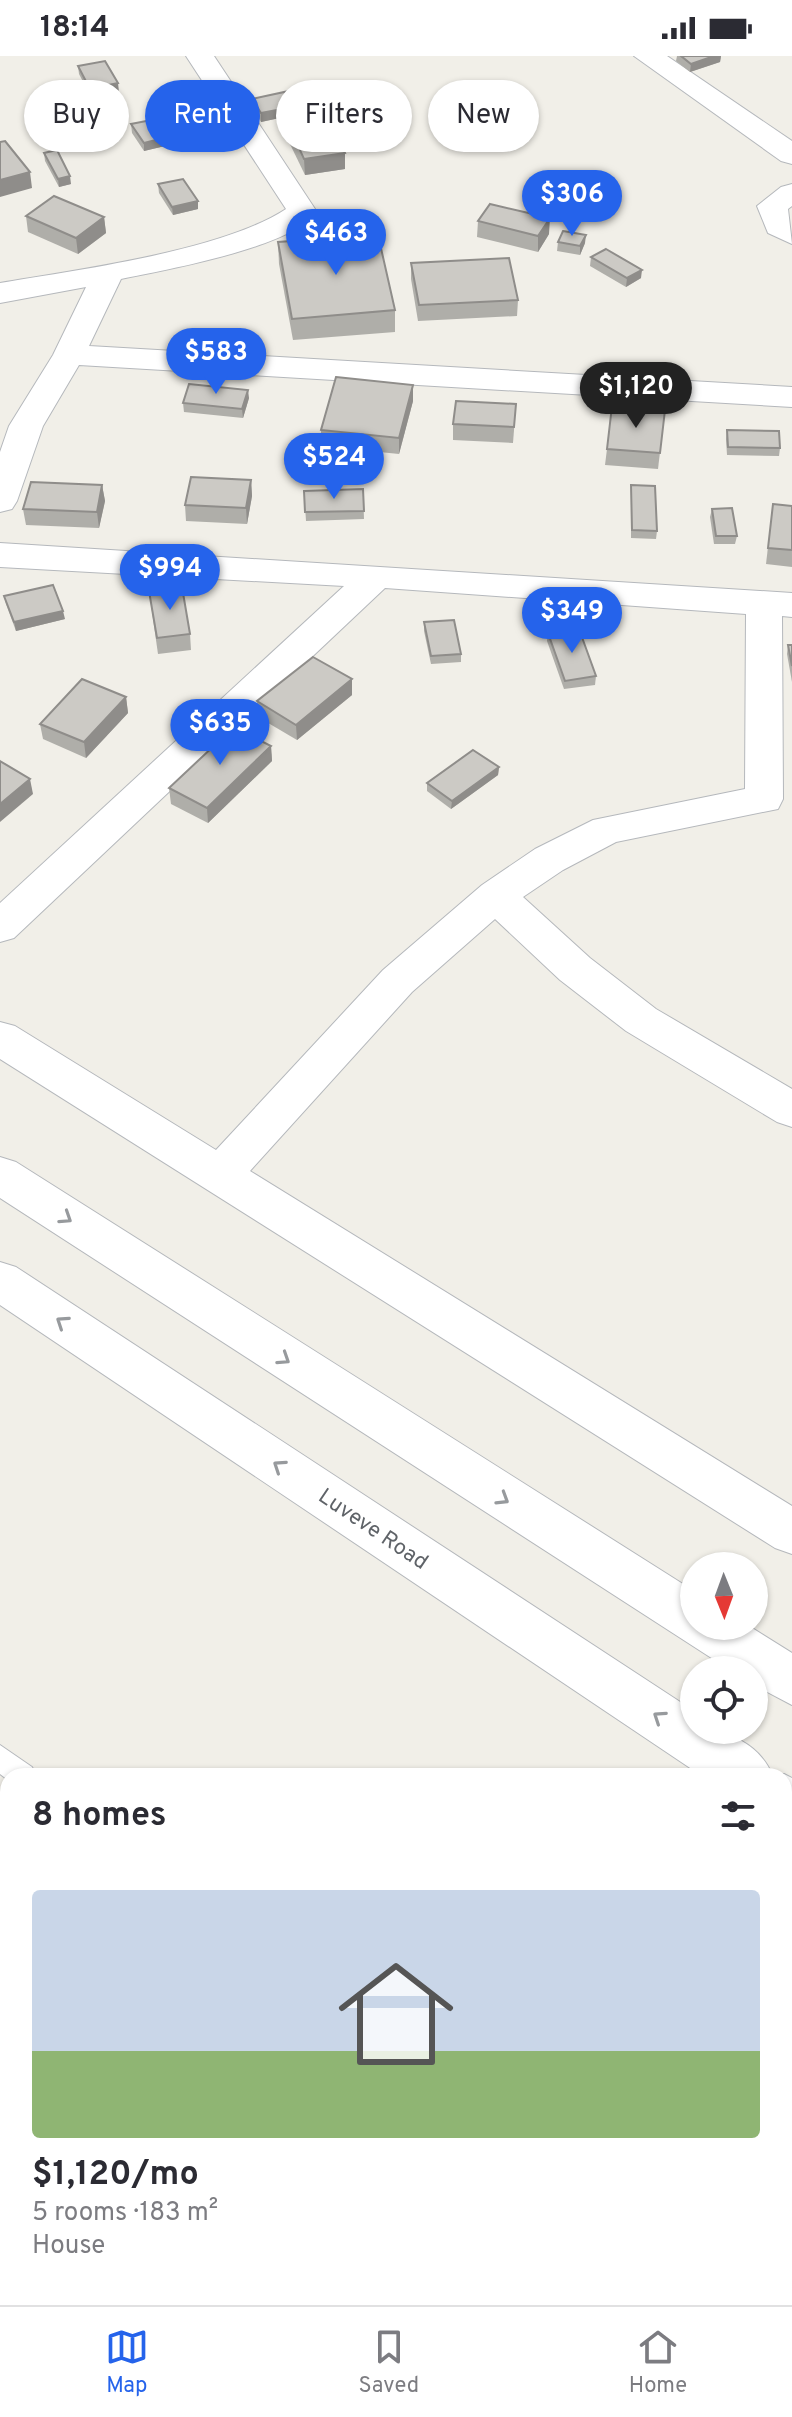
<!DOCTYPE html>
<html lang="en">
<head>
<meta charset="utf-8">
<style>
  body { margin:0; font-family:Overpass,sans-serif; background:#f7f7f7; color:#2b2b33; height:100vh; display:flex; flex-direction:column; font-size:30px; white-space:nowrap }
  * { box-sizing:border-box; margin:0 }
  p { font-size:26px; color:#7c7c81 }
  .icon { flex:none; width:44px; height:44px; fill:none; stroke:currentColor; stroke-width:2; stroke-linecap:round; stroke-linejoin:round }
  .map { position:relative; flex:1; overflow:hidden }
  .sheet { position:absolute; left:0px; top:1712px; width:792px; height:538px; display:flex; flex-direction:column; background:#fff; border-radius:24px 24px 0 0; box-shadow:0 2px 6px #0004 }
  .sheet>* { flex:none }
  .hud { position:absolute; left:24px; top:24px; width:744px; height:72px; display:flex; gap:16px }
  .needle { width:52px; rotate:179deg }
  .fabs { position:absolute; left:680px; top:1496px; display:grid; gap:16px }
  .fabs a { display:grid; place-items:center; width:88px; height:88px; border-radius:50%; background:#fff; box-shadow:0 2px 6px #0004; font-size:40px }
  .price { position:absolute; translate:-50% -68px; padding:0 18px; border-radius:28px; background:#2563eb; color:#fff; font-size:26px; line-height:52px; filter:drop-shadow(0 2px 4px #0008) }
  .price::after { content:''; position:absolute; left:50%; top:48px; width:24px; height:18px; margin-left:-12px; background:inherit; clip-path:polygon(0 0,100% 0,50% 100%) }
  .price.current { background:#222; color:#fff }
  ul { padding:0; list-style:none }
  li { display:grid; align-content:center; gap:16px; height:424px; padding:0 32px }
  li+li { border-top:2px solid #e1e1e2 }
  li span { display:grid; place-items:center; height:248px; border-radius:8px; color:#555 }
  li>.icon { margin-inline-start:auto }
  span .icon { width:144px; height:144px; fill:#fffc; stroke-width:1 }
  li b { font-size:34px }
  h2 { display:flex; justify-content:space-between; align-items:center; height:96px; padding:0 32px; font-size:34px }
  .chip { padding:0 28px; border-radius:36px; background:#fff; box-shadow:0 2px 6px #0004; font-size:28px; line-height:72px }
  .chip.current { background:#2563eb; color:#fff }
  .status { display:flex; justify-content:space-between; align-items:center; height:56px; padding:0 40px; background:#fff; direction:ltr }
  .status svg { height:22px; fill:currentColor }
  .dock { display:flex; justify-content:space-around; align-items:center; height:112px; border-top:2px solid #e1e1e2; background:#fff; font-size:22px; color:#7c7c81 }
  .dock a { display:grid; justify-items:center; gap:4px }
  .dock .current { color:#2563eb }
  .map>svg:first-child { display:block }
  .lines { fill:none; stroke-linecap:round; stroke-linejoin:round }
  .service-casing { stroke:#b5b8bc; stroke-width:2 }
  .minor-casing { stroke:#b5b8bc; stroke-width:2 }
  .tertiary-casing { stroke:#b5b8bc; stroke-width:2 }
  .service { fill:#fff; fill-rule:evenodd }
  .minor { fill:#fff; fill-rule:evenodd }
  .tertiary { fill:#fff; fill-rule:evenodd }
  .wall { fill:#afaea9 }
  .shaded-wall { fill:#8f8d8a }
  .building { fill:#cccac5; stroke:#8f8d8a; stroke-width:2 }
  .oneway { stroke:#979a9d }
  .labels { text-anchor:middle; stroke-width:6; stroke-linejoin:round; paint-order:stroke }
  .street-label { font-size:22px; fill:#5f6368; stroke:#fff }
</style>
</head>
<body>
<div class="status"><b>18:14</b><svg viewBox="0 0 49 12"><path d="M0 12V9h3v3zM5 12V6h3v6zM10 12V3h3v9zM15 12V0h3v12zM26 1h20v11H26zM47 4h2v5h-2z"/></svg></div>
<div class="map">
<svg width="792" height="2249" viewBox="0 0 792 2249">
  <rect width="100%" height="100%" fill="#f1efe8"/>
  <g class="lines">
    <!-- service casing -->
    <g class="service-casing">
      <g id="service">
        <path d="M0 1689 32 1711 36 1720H8V1724L0 1718Z"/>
        <path d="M792 1973V2010L784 2013V1976Z"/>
        <path d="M609 2242H640L637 2249H606Z"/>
      </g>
    </g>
    <!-- minor casing -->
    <g class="minor-casing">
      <g id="minor">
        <path d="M186 0H214L317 156C293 191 165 214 121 223L89 290 792 331V351L79 309 43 370 17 445 12 453 0 456V396L9 370 53 299 86 231 0 247V227C77 214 222 195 286 153Z"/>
        <path d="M634 0H667L792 85V108L781 105Z"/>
        <path d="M792 128V150L788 153 792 188 768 177 757 150 781 131Z"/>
        <path d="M0 487 792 537V561L782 560 783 743 778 753 616 786 563 814 523 841 590 902 656 953 792 1033V1071L777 1066 626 975 560 924 495 863 412 936 250 1115 792 1450V1498L775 1492 0 1003V966L15 970 216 1094 383 914 482 829 535 793 593 764 745 733 746 558 385 532 14 882 0 886V847L344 530 0 511Z"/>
      </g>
    </g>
    <!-- tertiary casing -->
    <g class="tertiary-casing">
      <g id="tertiary">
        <path d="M0 1101 16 1106 694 1535V1570H749L792 1597V1649L754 1629V1614H730L0 1142Z"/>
        <path d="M0 1206 16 1211 694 1655V1674C728 1674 759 1687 773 1720H702L0 1249Z"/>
        <path d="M784 1718 792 1722V1776L784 1773V1720H780Z"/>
      </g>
    </g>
    <!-- service -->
    <use href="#service" class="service"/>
    <!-- minor -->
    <use href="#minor" class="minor"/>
    <!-- tertiary -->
    <use href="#tertiary" class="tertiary"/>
  </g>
  <!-- wall -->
  <g class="wall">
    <path d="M677 0H721L720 6 690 16 676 5Z"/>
    <path d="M78 10 119 36 91 41 79 18Z"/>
    <path d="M252 43 298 58 261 66 252 51Z"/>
    <path d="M131 68 165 90 144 95 132 77Z"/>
    <path d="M289 70 345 113 305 119 289 86Z"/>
    <path d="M44 97 71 128 59 131 45 105Z"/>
    <path d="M158 128 198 153 173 159 159 137Z"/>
    <path d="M26 160 104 161 106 177 78 198 28 176Z"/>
    <path d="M478 165 549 178 538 196 477 181Z"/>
    <path d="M278 186 395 254V276L293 284 279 208Z"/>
    <path d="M558 186 585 187 580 199 557 195Z"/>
    <path d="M591 201 641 222 626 231 590 210Z"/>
    <path d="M411 207 518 244 517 260 418 265 411 223Z"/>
    <path d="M413 329V345L399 398 321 390V374Z"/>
    <path d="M249 342 243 362 184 356 183 347Z"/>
    <path d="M516 348 513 387 453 384V368Z"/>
    <path d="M665 354 658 413 605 409 607 393Z"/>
    <path d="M727 374 780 392 779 400 727 399 726 383Z"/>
    <path d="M251 424 252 440 247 468 186 465 185 449Z"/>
    <path d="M102 429 105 445 99 472 26 469 23 453Z"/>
    <path d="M631 429 657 475 656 483 631 482Z"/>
    <path d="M363 433 364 463 306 465 304 435Z"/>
    <path d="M773 448 792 450V511L766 508Z"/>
    <path d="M712 453 737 480 735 488H714L710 461Z"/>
    <path d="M149 535 190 578 191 594 158 598Z"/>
    <path d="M4 540 65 563 16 575 6 548Z"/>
    <path d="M424 566 461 598V606L431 608 424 575Z"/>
    <path d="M548 577 596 620 595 629 564 633 547 585Z"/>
    <path d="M788 589H792V626L787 598Z"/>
    <path d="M352 623V639L297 684 258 661 257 645Z"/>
    <path d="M126 641 128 657 86 702 43 683 40 668Z"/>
    <path d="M271 690 272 705 208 767 171 748 169 732Z"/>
    <path d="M499 711 498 719 451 753 427 735V727Z"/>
  </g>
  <!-- shaded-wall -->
  <g class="shaded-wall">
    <path d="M714 0H721L720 6 690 16 691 8Z"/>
    <path d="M118 27 119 36 91 41 90 33Z"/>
    <path d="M298 50V58L261 66V57Z"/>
    <path d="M164 82 165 90 144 95V87Z"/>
    <path d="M345 97V113L305 119 304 103Z"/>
    <path d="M30 116 32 132 0 141V124Z"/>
    <path d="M70 120 71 128 59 131 58 123Z"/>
    <path d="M198 145V153L173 159 172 151Z"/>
    <path d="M104 161 106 177 78 198 76 182Z"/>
    <path d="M550 162 549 178 538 196V180Z"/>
    <path d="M586 179 585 187 580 199V190Z"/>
    <path d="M642 214 641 222 626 231 627 222Z"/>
    <path d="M413 329V345L399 398V382Z"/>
    <path d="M248 334 249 342 243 362 242 353Z"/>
    <path d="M251 424 252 440 247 468 246 452Z"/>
    <path d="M102 429 105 445 99 472 97 456Z"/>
    <path d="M63 555 65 563 16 575 14 566Z"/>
    <path d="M352 623V639L297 684 296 669Z"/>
    <path d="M126 641 128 657 86 702 84 686Z"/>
    <path d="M271 690 272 705 208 767 207 752Z"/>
    <path d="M499 711 498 719 451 753 452 745Z"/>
    <path d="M30 723 33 738 0 766V748Z"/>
  </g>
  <!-- building -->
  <g class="building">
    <path d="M681 0H714L691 8Z"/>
    <path d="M105 5 118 27 90 33 78 10Z"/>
    <path d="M289 35 298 50 261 57 252 43Z"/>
    <path d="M151 64 164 82 144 87 131 68Z"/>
    <path d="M329 64 345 97 304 103 289 70Z"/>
    <path d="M5 85 30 116 0 124V86Z"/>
    <path d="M57 94 70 120 58 123 44 97Z"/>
    <path d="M183 123 198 145 172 151 158 128Z"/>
    <path d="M54 140 104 161 76 182 26 160Z"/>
    <path d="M490 148 550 162 538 180 478 165Z"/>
    <path d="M563 175 586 179 580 190 558 186Z"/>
    <path d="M378 179 395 254 292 263 278 186Z"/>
    <path d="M606 193 642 214 627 222 591 201Z"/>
    <path d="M509 202 518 244 419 249 411 207Z"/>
    <path d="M336 321 413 329 399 382 321 374Z"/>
    <path d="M189 328 248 334 242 353 183 347Z"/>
    <path d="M456 345 516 348 514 371 453 368Z"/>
    <path d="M612 350 665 354 660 397 607 393Z"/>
    <path d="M727 374 779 375 780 392 728 391Z"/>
    <path d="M191 421 251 424 246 452 185 449Z"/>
    <path d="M31 426 102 429 97 456 23 453Z"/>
    <path d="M631 429 655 430 657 475 632 474Z"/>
    <path d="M363 433 364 455 305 456 304 435Z"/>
    <path d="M773 448 792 450V494L768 492Z"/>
    <path d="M732 452 737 480H716L712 453Z"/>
    <path d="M53 529 63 555 14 566 4 540Z"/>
    <path d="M182 531 190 578 157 582 149 535Z"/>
    <path d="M454 564 461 598 431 600 424 566Z"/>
    <path d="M579 573 596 620 565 625 548 577Z"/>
    <path d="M788 589H792V610Z"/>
    <path d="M313 601 352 623 296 669 257 645Z"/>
    <path d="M82 623 126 641 84 686 40 668Z"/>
    <path d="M234 671 271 690 207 752 169 732Z"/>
    <path d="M473 694 499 711 452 745 427 727Z"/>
    <path d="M0 705 30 723 0 748Z"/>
  </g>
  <!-- one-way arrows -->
  <defs><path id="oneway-chevron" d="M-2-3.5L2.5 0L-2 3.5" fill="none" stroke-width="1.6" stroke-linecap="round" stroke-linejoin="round" transform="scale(2)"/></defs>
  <g class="oneway">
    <use href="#oneway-chevron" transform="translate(66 1162) rotate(33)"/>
    <use href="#oneway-chevron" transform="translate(62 1266) rotate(-146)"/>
    <use href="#oneway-chevron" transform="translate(284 1303) rotate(33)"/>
    <use href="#oneway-chevron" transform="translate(279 1410) rotate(-146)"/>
    <use href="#oneway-chevron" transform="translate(503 1443) rotate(32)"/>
    <use href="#oneway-chevron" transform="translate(659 1661) rotate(-146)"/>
  </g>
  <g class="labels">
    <!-- street labels -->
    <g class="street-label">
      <text transform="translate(374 1472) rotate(34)" y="8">Luveve Road</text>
    </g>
  </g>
</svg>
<div class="fabs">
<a><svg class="needle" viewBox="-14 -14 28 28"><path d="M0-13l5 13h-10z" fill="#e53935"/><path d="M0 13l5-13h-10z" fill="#7c7c81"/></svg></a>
<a><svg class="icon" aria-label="locate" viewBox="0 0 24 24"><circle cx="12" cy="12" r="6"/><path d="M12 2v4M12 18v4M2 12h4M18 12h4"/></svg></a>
</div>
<b class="price" style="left:572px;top:182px">$306</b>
<b class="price" style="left:336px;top:221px">$463</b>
<b class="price" style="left:216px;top:340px">$583</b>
<b class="price current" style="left:636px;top:374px">$1,120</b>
<b class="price" style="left:334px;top:445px">$524</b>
<b class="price" style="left:170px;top:556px">$994</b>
<b class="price" style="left:572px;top:599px">$349</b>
<b class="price" style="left:220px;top:711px">$635</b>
<div class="hud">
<a class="chip">Buy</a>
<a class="chip current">Rent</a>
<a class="chip">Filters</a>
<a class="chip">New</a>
</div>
<section class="sheet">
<h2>8 homes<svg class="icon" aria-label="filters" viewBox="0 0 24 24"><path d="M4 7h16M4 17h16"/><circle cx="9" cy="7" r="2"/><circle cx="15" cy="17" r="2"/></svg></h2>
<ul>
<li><span style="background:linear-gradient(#c9d6e8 65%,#8fb573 0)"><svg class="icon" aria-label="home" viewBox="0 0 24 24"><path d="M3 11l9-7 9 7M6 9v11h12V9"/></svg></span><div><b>$1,120/mo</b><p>5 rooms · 183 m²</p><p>House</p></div></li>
</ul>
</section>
</div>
<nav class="dock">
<a class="current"><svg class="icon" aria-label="map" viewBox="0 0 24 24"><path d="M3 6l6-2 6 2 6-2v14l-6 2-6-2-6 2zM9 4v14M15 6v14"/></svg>Map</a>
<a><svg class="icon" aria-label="saved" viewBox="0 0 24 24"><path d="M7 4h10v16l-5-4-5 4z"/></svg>Saved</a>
<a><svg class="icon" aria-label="home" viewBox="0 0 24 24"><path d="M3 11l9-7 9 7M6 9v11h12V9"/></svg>Home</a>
</nav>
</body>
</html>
